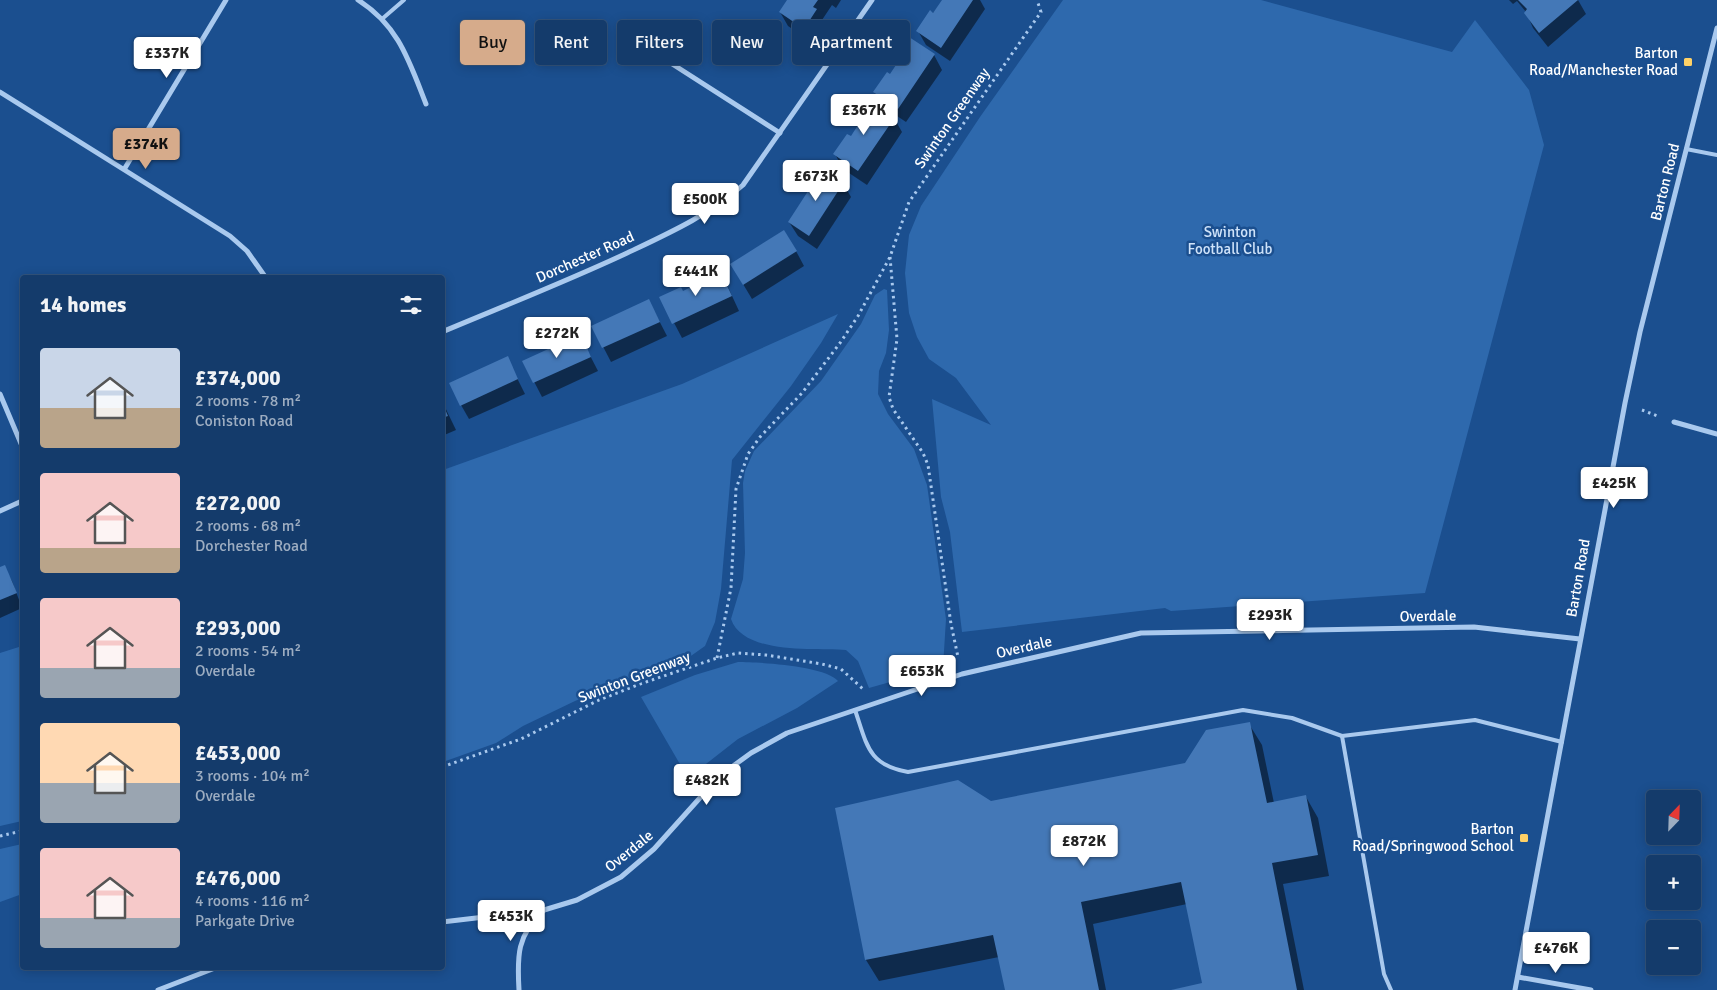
<!DOCTYPE html>
<html lang="en">
<head>
<meta charset="utf-8">
<style>
  body { margin:0; font-family:Signika,sans-serif; background:#1d4271; color:#f1f3f6; height:100vh; display:flex; flex-direction:column; font-size:19px; white-space:nowrap }
  * { box-sizing:border-box; margin:0 }
  p { font-size:16px; color:#9dadc1 }
  .icon { flex:none; width:28px; height:28px; fill:none; stroke:currentColor; stroke-width:2; stroke-linecap:round; stroke-linejoin:round }
  .map { position:relative; flex:1; overflow:hidden }
  .drawer { position:absolute; left:20px; top:275px; width:425px; height:695px; display:flex; flex-direction:column; background:#143b6b; border-radius:5px; box-shadow:0 2px 12px #0003,0 0 0 1px #33557e }
  .drawer>* { flex:none }
  .hud { position:absolute; left:460px; top:20px; width:475px; height:45px; display:flex; gap:10px }
  .needle { width:32px; rotate:23deg }
  .fabs { position:absolute; left:1646px; top:790px; display:grid; gap:10px }
  .fabs a { display:grid; place-items:center; width:55px; height:55px; border-radius:5px; background:#143b6b; box-shadow:0 2px 12px #0003,0 0 0 1px #33557e; font-size:25px }
  .price { position:absolute; translate:-50% -42px; padding:0 11px; border-radius:5px; background:#fff; color:#222; font-size:16px; line-height:32px; filter:drop-shadow(0 1px 2px #0008) }
  .price::after { content:''; position:absolute; left:50%; top:30px; width:15px; height:11px; margin-left:-8px; background:inherit; clip-path:polygon(0 0,100% 0,50% 100%) }
  .price.current { background:#d6ab8b; color:#111 }
  ul { padding:0; list-style:none }
  li { display:flex; align-items:center; gap:15px; height:125px; padding:0 20px }
  li span { display:grid; place-items:center; flex:none; width:140px; height:100px; border-radius:5px; color:#555 }
  li>.icon { margin-inline-start:auto }
  span .icon { width:60px; height:60px; fill:#fffc; stroke-width:1 }
  li b { font-size:21px }
  h2 { display:flex; justify-content:space-between; align-items:center; height:60px; padding:0 20px; font-size:21px }
  .pill { padding:0 18px; border-radius:5px; background:#143b6b; box-shadow:0 2px 12px #0003,0 0 0 1px #33557e; font-size:18px; line-height:45px }
  .pill.current { background:#d6ab8b; color:#111 }
  .map>svg:first-child { display:block }
  .green { fill:#2e69ad }
  .shadow { fill:#0007 }
  .building { fill:#4478b7 }
  .lines { fill:none; stroke-linecap:round; stroke-linejoin:round }
  .path { stroke:#a9c9ee; stroke-width:3; stroke-dasharray:2.5 4; stroke-linecap:butt }
  .lane { stroke:#a9c9ee; stroke-width:4 }
  .street { stroke:#a9c9ee; stroke-width:5 }
  .poi-dot { fill:#ffd166; stroke:#1b4f8f; stroke-width:2 }
  .labels { text-anchor:middle; stroke-width:5; stroke-linejoin:round; paint-order:stroke }
  .poi-label { font-size:15px; fill:#fff; stroke:#1b4f8f; text-anchor:end }
  .street-label { font-size:15px; fill:#fff; stroke:#1b4f8f }
  .park-label { font-size:15px; fill:#cfe3fa; stroke:#1b4f8f }
</style>
</head>
<body>
<div class="map">
<svg width="1717" height="990" viewBox="0 0 1717 990">
  <rect width="100%" height="100%" fill="#1b4f8f"/>
  <!-- green -->
  <g class="green">
    <path d="M1063 0H1261L1452 52 1475 20 1529 90 1544 145 1425 593 1171 611 1165 608 962 632 950 532 941 497 932 399 991 425 956 378 929 359 917 337 909 313 905 273 909 235 921 206 980 117Z"/>
    <path d="M884 289 887 290 889 330 886 353 879 371 878 394 888 414 914 449 927 485 946 619 943 667 869 688 858 661 846 650C816 648 743 655 731 619L743 579 745 553 743 483 745 471 754 451 821 381 861 324 875 295Z"/>
    <path d="M838 314 821 343 791 386 732 460 721 589 715 622 705 646 688 658 626 679 575 701 523 726 496 743 443 762V470L682 384Z"/>
    <path d="M22 646V821L0 826V653Z"/>
    <path d="M738 662C759 662 826 666 838 681L797 708 738 739 688 778 641 697 695 675Z"/>
    <path d="M22 844V894L0 902V849Z"/>
  </g>
  <!-- shadow -->
  <g class="shadow">
    <path d="M788 0H841L836 8 832 5 822 20 825 24 812 42 788 26 780 12Z"/>
    <path d="M944 0H980L985 9 950 61 926 45 918 31Z"/>
    <path d="M1509 0H1578L1586 14 1548 47 1533 28 1526 12 1517 1 1513 4Z"/>
    <path d="M934 55 942 70 906 122 882 106 874 92 891 75 900 61 898 57Z"/>
    <path d="M894 118 902 132 867 185 843 169 835 154 851 138 860 124 858 120Z"/>
    <path d="M843 183 851 197 817 249 798 236 789 222Z"/>
    <path d="M796 251 804 266 752 299 740 279Z"/>
    <path d="M727 285 739 311 682 338 661 298Z"/>
    <path d="M649 301 667 336 611 362 593 327Z"/>
    <path d="M580 336 598 371 542 397 524 362Z"/>
    <path d="M507 358 525 394 469 419 461 405Z"/>
    <path d="M442 401 456 430 442 436Z"/>
    <path d="M22 564V573L19 566Z"/>
    <path d="M4 567 12 581 22 608 0 618V568Z"/>
    <path d="M1249 724 1262 745 1274 803 1306 797 1318 818 1329 876 1283 884 1304 990H1173L1203 984 1187 904 1093 924 1106 990H1006L999 957 879 981 866 960 836 809 991 803 1185 764Z"/>
  </g>
  <!-- building -->
  <g class="building">
    <path d="M787 0H818L813 7 817 9 804 29 779 12Z"/>
    <path d="M942 0H973L941 48 916 31 930 10 933 13Z"/>
    <path d="M1518 0H1578L1539 33 1524 13 1527 9Z"/>
    <path d="M909 37 935 54 898 109 873 92 887 72 890 74 900 59 896 57Z"/>
    <path d="M870 100 895 117 858 171 833 154 847 134 851 136 860 122 856 120Z"/>
    <path d="M823 168 844 182 809 236 788 222Z"/>
    <path d="M784 230 797 251 743 285 730 264Z"/>
    <path d="M719 269 732 296 672 324 659 297 681 287 683 291 699 283 697 279Z"/>
    <path d="M649 299 660 322 602 348 591 326Z"/>
    <path d="M581 334 591 357 533 383 522 361Z"/>
    <path d="M508 356 518 379 460 406 449 383Z"/>
    <path d="M442 402 448 416 442 418Z"/>
    <path d="M5 565 17 593 0 600V567Z"/>
    <path d="M1250 722 1267 803 1306 795 1318 855 1272 863 1297 990H1171L1202 983 1181 882 1081 902 1099 990H1005L993 935 865 960 835 808 958 780 991 801 1185 763 1206 730Z"/>
  </g>
  <g class="lines">
    <!-- path -->
    <g class="path">
      <path d="M890 257 897 339 889 397 893 409 923 453 928 465 951 624 958 657"/>
      <path d="M1642 410 1660 417"/>
      <path d="M717 658 731 588 736 489 748 454 760 437 802 393 840 343 858 316 890 257 909 202 1041 12 1037 0"/>
      <path d="M442 767 521 739 599 700 640 684 717 658 738 653 766 655 822 664 841 669 863 689"/>
      <path d="M0 836 22 831"/>
    </g>
    <!-- lane -->
    <g class="lane">
      <path d="M382 19 404 0"/>
      <path d="M1686 149 1717 155"/>
      <path d="M855 710C867 745 868 765 908 772L1243 710 1292 718 1342 736 1475 720 1562 742"/>
      <path d="M1342 736 1384 974 1391 990"/>
    </g>
    <!-- street -->
    <g class="street">
      <path d="M358 0C399 26 409 61 426 104"/>
      <path d="M652 51 780 133"/>
      <path d="M0 92 230 236 247 251 266 278"/>
      <path d="M125 168 226 0"/>
      <path d="M442 332C504 306 565 282 625 254 667 234 708 216 743 185L872 0"/>
      <path d="M0 394 22 446"/>
      <path d="M1674 422 1717 434"/>
      <path d="M0 511 22 501"/>
      <path d="M442 922 544 910 577 900 621 877 654 849 707 790 729 769 751 753 787 733 962 674 1141 633 1474 627 1580 639"/>
      <path d="M1518 977 1591 990"/>
      <path d="M158 990 215 968"/>
      <path d="M519 990C517 956 517 935 543 911"/>
      <path d="M1515 990 1625 403 1640 332 1717 28"/>
    </g>
  </g>
  <!-- markers -->
  <g class="poi-dot">
    <rect x="1683" y="57" width="10" height="10" rx="2.5"/>
    <rect x="1519" y="833" width="10" height="10" rx="2.5"/>
  </g>
  <g class="labels">
    <!-- poi labels -->
    <g class="poi-label">
      <text x="1678" y="58">Barton<tspan x="1678" dy="17">Road/Manchester Road</tspan></text>
      <text x="1514" y="834">Barton<tspan x="1514" dy="17">Road/Springwood School</tspan></text>
    </g>
    <!-- street labels -->
    <g class="street-label">
      <text transform="translate(952 118) rotate(-55)" y="5">Swinton Greenway</text>
      <text transform="translate(1665 182) rotate(-76)" y="5">Barton Road</text>
      <text transform="translate(585 257) rotate(-24)" y="5">Dorchester Road</text>
      <text transform="translate(1578 578) rotate(-80)" y="5">Barton Road</text>
      <text transform="translate(1428 616) rotate(-1)" y="5">Overdale</text>
      <text transform="translate(1024 647) rotate(-13)" y="5">Overdale</text>
      <text transform="translate(634 677) rotate(-21)" y="5">Swinton Greenway</text>
      <text transform="translate(629 851) rotate(-39)" y="5">Overdale</text>
    </g>
    <!-- park labels -->
    <g class="park-label">
      <text x="1230" y="237">Swinton<tspan x="1230" dy="17">Football Club</tspan></text>
    </g>
  </g>
</svg>
<div class="fabs">
<a><svg class="needle" viewBox="-14 -14 28 28"><path d="M0-13l5 13h-10z" fill="#e53935"/><path d="M0 13l5-13h-10z" fill="#9dadc1"/></svg></a>
<a>+</a>
<a>−</a>
</div>
<b class="price" style="left:167px;top:79px">£337K</b>
<b class="price" style="left:864px;top:136px">£367K</b>
<b class="price current" style="left:146px;top:170px">£374K</b>
<b class="price" style="left:816px;top:202px">£673K</b>
<b class="price" style="left:705px;top:225px">£500K</b>
<b class="price" style="left:696px;top:297px">£441K</b>
<b class="price" style="left:557px;top:359px">£272K</b>
<b class="price" style="left:1614px;top:509px">£425K</b>
<b class="price" style="left:1270px;top:641px">£293K</b>
<b class="price" style="left:922px;top:697px">£653K</b>
<b class="price" style="left:707px;top:806px">£482K</b>
<b class="price" style="left:1084px;top:867px">£872K</b>
<b class="price" style="left:511px;top:942px">£453K</b>
<b class="price" style="left:1556px;top:974px">£476K</b>
<div class="hud">
<a class="pill current">Buy</a>
<a class="pill">Rent</a>
<a class="pill">Filters</a>
<a class="pill">New</a>
<a class="pill">Apartment</a>
</div>
<section class="drawer">
<h2>14 homes<svg class="icon" aria-label="filters" viewBox="0 0 24 24"><path d="M4 7h16M4 17h16"/><circle cx="9" cy="7" r="2"/><circle cx="15" cy="17" r="2"/></svg></h2>
<ul>
<li><span style="background:linear-gradient(#c9d6e8 60%,#b9a48a 0)"><svg class="icon" aria-label="home" viewBox="0 0 24 24"><path d="M3 11l9-7 9 7M6 9v11h12V9"/></svg></span><div><b>£374,000</b><p>2 rooms · 78 m²</p><p>Coniston Road</p></div></li>
<li><span style="background:linear-gradient(#f6c9c9 75%,#b9a48a 0)"><svg class="icon" aria-label="home" viewBox="0 0 24 24"><path d="M3 11l9-7 9 7M6 9v11h12V9"/></svg></span><div><b>£272,000</b><p>2 rooms · 68 m²</p><p>Dorchester Road</p></div></li>
<li><span style="background:linear-gradient(#f6c9c9 70%,#9aa5b1 0)"><svg class="icon" aria-label="home" viewBox="0 0 24 24"><path d="M3 11l9-7 9 7M6 9v11h12V9"/></svg></span><div><b>£293,000</b><p>2 rooms · 54 m²</p><p>Overdale</p></div></li>
<li><span style="background:linear-gradient(#ffd9b3 60%,#9aa5b1 0)"><svg class="icon" aria-label="home" viewBox="0 0 24 24"><path d="M3 11l9-7 9 7M6 9v11h12V9"/></svg></span><div><b>£453,000</b><p>3 rooms · 104 m²</p><p>Overdale</p></div></li>
<li><span style="background:linear-gradient(#f6c9c9 70%,#9aa5b1 0)"><svg class="icon" aria-label="home" viewBox="0 0 24 24"><path d="M3 11l9-7 9 7M6 9v11h12V9"/></svg></span><div><b>£476,000</b><p>4 rooms · 116 m²</p><p>Parkgate Drive</p></div></li>
</ul>
</section>
</div>
</body>
</html>
